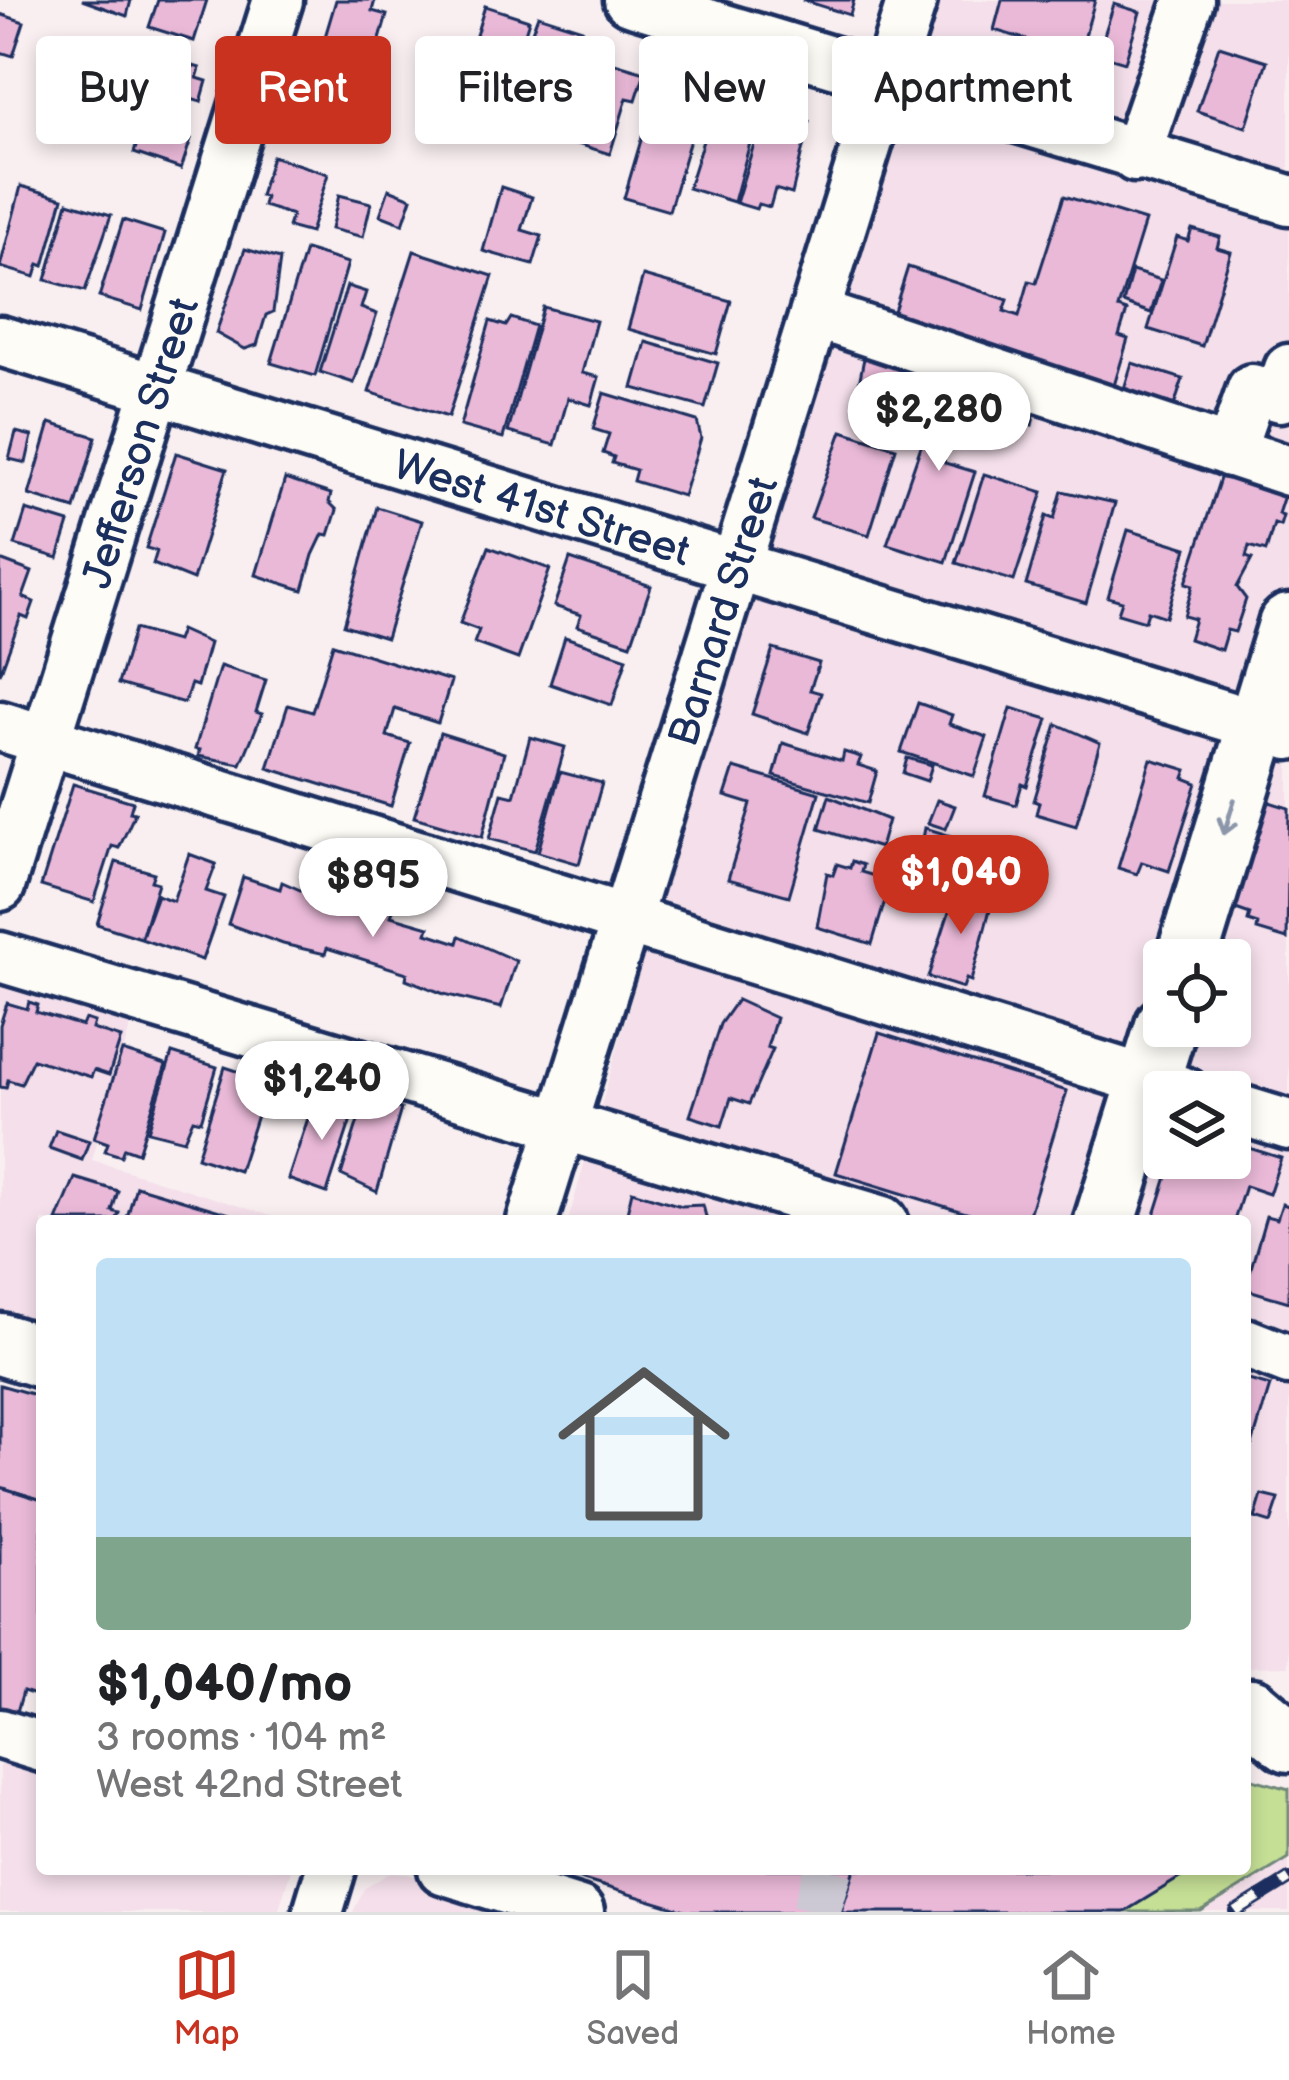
<!DOCTYPE html>
<html lang="en">
<head>
<meta charset="utf-8">
<style>
  body { margin:0; font-family:"Balsamiq Sans",sans-serif; background:#f2f2f2; color:#202124; height:100vh; display:flex; flex-direction:column; font-size:45px; white-space:nowrap }
  * { box-sizing:border-box; margin:0 }
  p { font-size:39px; color:#757577 }
  .icon { flex:none; width:66px; height:66px; fill:none; stroke:currentColor; stroke-width:2; stroke-linecap:round; stroke-linejoin:round }
  .map { position:relative; flex:1; overflow:hidden }
  .sheet { position:absolute; left:36px; top:1215px; width:1215px; height:660px; display:flex; flex-direction:column; background:#fff; border-radius:12px; box-shadow:0 6px 18px #0003 }
  .sheet>* { flex:none }
  .guide { position:absolute; left:36px; top:36px; width:1218px; height:108px; display:flex; gap:24px }
  .fabs { position:absolute; left:1143px; top:939px; display:grid; gap:24px }
  .fabs a { display:grid; place-items:center; width:108px; height:108px; border-radius:12px; background:#fff; box-shadow:0 6px 18px #0003; font-size:60px }
  .price { position:absolute; translate:-50% -102px; padding:0 27px; border-radius:42px; background:#fff; color:#222; font-size:39px; line-height:78px; filter:drop-shadow(0 3px 6px #0008) }
  .price::after { content:''; position:absolute; left:50%; top:72px; width:36px; height:27px; margin-left:-18px; background:inherit; clip-path:polygon(0 0,100% 0,50% 100%) }
  .price.on { background:#c8321e; color:#fff }
  ul { padding:0; list-style:none }
  li { display:grid; align-content:center; gap:24px; height:636px; padding:0 60px }
  li span { display:grid; place-items:center; height:372px; border-radius:12px; color:#555 }
  li>.icon { margin-inline-start:auto }
  span .icon { width:216px; height:216px; fill:#fffc; stroke-width:1 }
  li b { font-size:51px }
  .pill { padding:0 42px; border-radius:12px; background:#fff; box-shadow:0 6px 18px #0003; font-size:42px; line-height:108px }
  .pill.on { background:#c8321e; color:#fff }
  .menu { display:flex; justify-content:space-around; align-items:center; height:168px; border-top:3px solid #e0e0e0; background:#fff; font-size:33px; color:#757577 }
  .menu a { display:grid; justify-items:center; gap:6px }
  .menu .on { color:#c8321e }
  .map>svg:first-child { display:block }
  .built { fill:#f4dfea; fill-rule:evenodd }
  .green { fill:#c5df95; stroke:#70877a; stroke-width:3 }
  .building { fill:#eab9d8; stroke:#1b2f5e; stroke-width:3 }
  .lines { fill:none; stroke-linecap:round; stroke-linejoin:round }
  .minor-tunnel { stroke:#cdc9d4; stroke-width:48; stroke-dasharray:48 24; stroke-linecap:butt }
  .minor-casing { stroke:#1b2f5e; stroke-width:57 }
  .major-casing { stroke:#1b2f5e; stroke-width:69 }
  .minor { stroke:#fdfcf7; stroke-width:48 }
  .major { stroke:#fdfcf7; stroke-width:60 }
  .rail-casing { stroke:#1b2f5e; stroke-width:14 }
  .rail { stroke:#fdfcf7; stroke-width:9; stroke-dasharray:27; stroke-linecap:butt }
  .oneway { stroke:#8c96aa }
  .labels { text-anchor:middle; stroke-width:10; stroke-linejoin:round; paint-order:stroke }
  .street-label { font-size:42px; fill:#1b2f5e; stroke:#fdfcf7 }
</style>
</head>
<body>
<div class="map">
<svg width="1289" height="1912" viewBox="0 0 1289 1912">
  <rect width="100%" height="100%" fill="#f9eff1"/>
  <filter id="ink" filterUnits="userSpaceOnUse"><feTurbulence type="fractalNoise" baseFrequency=".00833" numOctaves="2"/><feDisplacementMap in="SourceGraphic" scale="24" xChannelSelector="R" yChannelSelector="G"/><feConvolveMatrix kernelMatrix="1 2 1 2 8 2 1 2 1" color-interpolation-filters="sRGB"/></filter>
  <g filter="url(#ink)">
    <!-- built -->
    <g class="built">
      <path d="M917 0H1289V1666L1245 1667V1221H568ZM1164 960H1230V1026H1164ZM1164 1092H1230V1158H1164Z"/>
      <path d="M0 973 134 1014 92 1160 287 1221H42V1323L0 1310Z"/>
      <path d="M0 1751 42 1765V1869H291L278 1912H0Z"/>
      <path d="M1289 1858V1912H1201Z"/>
      <path d="M392 1872 403 1873 528 1912H353L365 1888Z"/>
    </g>
    <!-- green -->
    <path class="green" d="M1245 1777 1289 1789V1858L1201 1912H1124L1194 1869H1245Z"/>
    <!-- building -->
    <g class="building">
      <path d="M82 0H131L127 16Z"/>
      <path d="M158 0H207L194 41 149 27Z"/>
      <path d="M336 0H375L372 11 387 15 375 57 391 61 384 82 350 78 348 87 313 77Z"/>
      <path d="M802 0H854L850 15Z"/>
      <path d="M1002 0H1095L1076 68 1025 53 1028 40 994 30Z"/>
      <path d="M1114 4 1140 12 1125 62 1098 54Z"/>
      <path d="M485 6 529 20 493 134 450 120Z"/>
      <path d="M0 14 24 22 13 56 0 52Z"/>
      <path d="M538 15 582 29 548 139 509 127 518 97 509 94Z"/>
      <path d="M590 46 603 50 601 59 645 72 636 100 627 98 610 154 561 139Z"/>
      <path d="M1219 46 1267 61 1246 127 1197 111Z"/>
      <path d="M144 51 200 68 197 78 207 81 201 102 191 99 188 108 132 91Z"/>
      <path d="M659 79 704 92 669 211 624 198Z"/>
      <path d="M718 93 760 106 734 202 688 188Z"/>
      <path d="M765 108 809 122 792 194 775 189 770 207 758 204 756 209 736 203Z"/>
      <path d="M143 124 191 139 181 169 134 153Z"/>
      <path d="M272 156 328 174 310 233 288 227 292 215 263 206 265 197 260 196Z"/>
      <path d="M21 186 63 198 44 266 39 264 35 277 0 267Z"/>
      <path d="M501 187 532 197 522 230 542 236 533 265 483 251Z"/>
      <path d="M389 189 412 198 403 224 380 215Z"/>
      <path d="M339 195 371 203 363 237 331 229Z"/>
      <path d="M1064 196 1145 221 1118 308 1127 311 1119 336 1128 339 1110 399 888 330 908 267 1008 300 1004 311 1019 316 1029 281 1036 283Z"/>
      <path d="M68 202 111 215 85 291 46 280Z"/>
      <path d="M123 220 165 233 142 310 99 297Z"/>
      <path d="M1192 229 1220 237 1217 248 1231 252 1202 346 1148 329 1177 237 1188 241Z"/>
      <path d="M245 249 280 259 273 312 266 315 257 345 245 349 216 333Z"/>
      <path d="M305 250 348 263 315 376 271 363Z"/>
      <path d="M414 251 493 276 448 417 369 392Z"/>
      <path d="M1132 271 1161 280 1151 313 1123 303Z"/>
      <path d="M643 276 731 301 716 354 628 329Z"/>
      <path d="M347 286 366 292 361 308 377 314 354 383 320 372Z"/>
      <path d="M543 307 596 321 582 373 599 377 591 405 568 398 555 445 508 432Z"/>
      <path d="M511 318 535 326 503 438 460 426 490 321 506 326Z"/>
      <path d="M646 342 718 363 705 408 633 388Z"/>
      <path d="M864 358 910 367 900 413 855 404Z"/>
      <path d="M1132 363 1183 379 1171 415 1121 399Z"/>
      <path d="M938 373 1007 396 1002 410 989 405 986 416 959 407 943 457 945 463 975 472 946 562 887 544 937 400 930 398Z"/>
      <path d="M604 393 697 421 701 438 683 496 633 481 636 470 612 463 614 457 603 453 609 434 593 429Z"/>
      <path d="M1010 396 1037 404 1032 425 1004 416Z"/>
      <path d="M50 423 96 437 75 509 29 495Z"/>
      <path d="M842 431 896 448 869 535 811 518Z"/>
      <path d="M16 432 32 436 26 463 9 459Z"/>
      <path d="M176 453 227 469 193 580 153 564 157 551 146 548Z"/>
      <path d="M1225 463 1288 483 1278 514 1283 516 1280 526 1274 524 1266 551 1249 546 1246 557 1252 559 1237 587 1246 599 1235 632 1227 630 1221 650 1189 639 1195 619 1184 616 1193 585 1186 583Z"/>
      <path d="M984 474 1043 492 1014 581 956 563Z"/>
      <path d="M285 479 331 494 329 502 337 510 329 535 323 534 313 555 303 590 256 575Z"/>
      <path d="M1062 491 1115 503 1086 603 1026 585 1046 516 1054 519Z"/>
      <path d="M377 507 422 521 386 638 344 625Z"/>
      <path d="M26 510 69 523 58 558 15 545Z"/>
      <path d="M1128 530 1187 548 1166 617 1148 611 1145 621 1118 613 1122 601 1108 597Z"/>
      <path d="M489 547 550 569 518 659 474 643 479 630 460 623Z"/>
      <path d="M570 559 651 586 631 644 577 626 581 615 554 606Z"/>
      <path d="M0 560 32 572 23 597 34 602 28 619 21 616 0 674Z"/>
      <path d="M134 629 176 641 180 630 209 643 197 686 191 684 184 703 118 684Z"/>
      <path d="M565 637 627 658 612 705 550 684Z"/>
      <path d="M333 644 451 681 438 723 395 709 387 736 410 743 391 806 268 768 288 705 312 712Z"/>
      <path d="M773 649 819 663 810 690 821 693 808 733 752 714Z"/>
      <path d="M220 666 266 680 256 712 262 714 241 764 198 756 200 750 195 749Z"/>
      <path d="M918 703 952 715 949 724 987 737 974 776 901 752Z"/>
      <path d="M1011 708 1048 719 1027 786 1022 784 1016 805 985 796Z"/>
      <path d="M1057 724 1100 743 1076 826 1036 814 1039 803 1034 801Z"/>
      <path d="M440 733 504 753 482 837 414 817Z"/>
      <path d="M530 737 565 747 535 851 489 839 502 793 514 796Z"/>
      <path d="M783 743 842 761 844 752 861 757 858 765 877 771 868 803 774 776Z"/>
      <path d="M907 758 932 765 927 781 903 773Z"/>
      <path d="M1151 759 1187 770 1184 778 1197 783 1169 871 1142 862 1137 874 1118 868Z"/>
      <path d="M734 768 819 793 789 896 728 879 751 804 725 796Z"/>
      <path d="M560 772 602 783 579 864 538 852Z"/>
      <path d="M73 784 133 802 130 812 135 813 119 848 112 846 94 902 41 886Z"/>
      <path d="M829 796 888 820 880 848 819 829Z"/>
      <path d="M937 800 955 806 946 829 928 823Z"/>
      <path d="M1266 801 1289 808 1287 939 1257 930 1258 924 1248 921 1250 914 1233 908Z"/>
      <path d="M925 828 974 843 963 876 947 870 937 901 913 893Z"/>
      <path d="M189 854 216 864 206 891 224 897 202 960 141 939 157 895 173 901Z"/>
      <path d="M852 861 863 865 861 872 891 881 872 944 817 927 827 873 833 875 837 864 850 868Z"/>
      <path d="M116 862 154 873 151 881 158 883 141 938 97 924Z"/>
      <path d="M243 877 280 889 282 882 332 904 334 898 370 910 372 902 394 909 391 916 429 927 427 933 458 943 460 936 516 961 501 1008 444 994 406 979 407 973 327 948 325 954 283 944 228 924Z"/>
      <path d="M952 885 993 898 971 981 966 979 963 988 928 977 952 903 946 901Z"/>
      <path d="M737 1000 776 1018 767 1047 773 1049 749 1104 731 1098 722 1126 690 1116 720 1024Z"/>
      <path d="M29 1002 38 1005 36 1012 82 1026 85 1019 94 1022 92 1029 121 1038 109 1075 94 1070 91 1077 33 1059 21 1084 8 1080 6 1088 0 1087V1025L7 1003 27 1009Z"/>
      <path d="M879 1033 1067 1091 1027 1221H992L836 1173Z"/>
      <path d="M122 1051 166 1065 138 1153 124 1148 121 1156 105 1151 108 1143 94 1138Z"/>
      <path d="M172 1053 217 1067 201 1121 193 1119 184 1140 148 1131Z"/>
      <path d="M225 1067 268 1081 239 1171 197 1157Z"/>
      <path d="M316 1094 355 1107 327 1193 288 1179Z"/>
      <path d="M365 1098 401 1109 377 1192 341 1175Z"/>
      <path d="M56 1130 89 1141 82 1160 49 1148Z"/>
      <path d="M1230 1142 1281 1158 1269 1194 1245 1186 1234 1221 1154 1218 1173 1158H1230Z"/>
      <path d="M75 1178 118 1191 112 1211 119 1213 116 1221H57Z"/>
      <path d="M136 1186 253 1221H126Z"/>
      <path d="M632 1191 681 1206 703 1205 707 1221H625Z"/>
      <path d="M1282 1204 1289 1206V1302L1245 1289 1266 1216 1277 1219Z"/>
      <path d="M1245 1379 1270 1386 1245 1468Z"/>
      <path d="M0 1385 42 1397V1500L0 1487Z"/>
      <path d="M0 1487 42 1500V1697L23 1691 17 1712 0 1707Z"/>
      <path d="M1262 1495 1279 1499 1271 1523 1255 1518Z"/>
      <path d="M547 1869H855L841 1912H688Z"/>
      <path d="M855 1869H1194L1124 1912H841Z"/>
    </g>
    <g class="lines">
      <!-- minor-tunnel -->
      <path class="minor-tunnel" d="M816 1912 829 1869"/>
      <!-- minor casing -->
      <g class="minor-casing">
        <g id="minor">
          <path d="M629 0 1289 200"/>
          <path d="M1135 157 1189 0"/>
          <path d="M816 314 1289 471"/>
          <path id="s1" d="M0 341 1289 735"/>
          <path d="M1230 452 1252 389 1280 397 1289 369"/>
          <path d="M0 726 1184 1092"/>
          <path id="s2" d="M0 886 278 0"/>
          <path d="M0 957 883 1221"/>
          <path d="M1230 1107 1289 1125"/>
          <path id="s3" d="M532 1221 912 0"/>
          <path d="M1245 1343 1289 1360"/>
          <path d="M0 1734 42 1747"/>
          <path d="M443 1869 579 1912"/>
          <path d="M318 1912 331 1869"/>
        </g>
      </g>
      <!-- major casing -->
      <g class="major-casing">
        <g id="major">
          <path d="M1186 960 1289 625"/>
          <path d="M1105 1221 1166 1026"/>
          <path d="M0 1344 42 1357"/>
          <path d="M1251 1709 1289 1741"/>
        </g>
      </g>
      <!-- minor -->
      <use href="#minor" class="minor"/>
      <!-- major -->
      <use href="#major" class="major"/>
      <!-- rail casing -->
      <g class="rail-casing">
        <path id="rail" d="M1236 1912 1289 1879"/>
      </g>
      <!-- rail -->
      <use href="#rail" class="rail"/>
    </g>
    <!-- one-way arrows -->
    <defs><path id="oneway-shaft" d="M-6 0H5M1.5-3L5.5 0L1.5 3" fill="none" stroke-width="1.6" stroke-linecap="round" stroke-linejoin="round" transform="scale(3)"/></defs>
    <use class="oneway" href="#oneway-shaft" transform="translate(1229 817) rotate(107)"/>
  </g>
  <g class="labels">
    <!-- street labels -->
    <g class="street-label">
      <text dy="15" stroke="none"><textPath href="#s2" startOffset="465">Jefferson Street</textPath></text>
      <text dy="15" stroke="none"><textPath href="#s1" startOffset="567">West 41st Street</textPath></text>
      <text dy="15" stroke="none"><textPath href="#s3" startOffset="639">Barnard Street</textPath></text>
    </g>
  </g>
</svg>
<div class="fabs">
<a><svg class="icon" aria-label="locate" viewBox="0 0 24 24"><circle cx="12" cy="12" r="6"/><path d="M12 2v4M12 18v4M2 12h4M18 12h4"/></svg></a>
<a><svg class="icon" aria-label="layers" viewBox="0 0 24 24"><path d="M12 4l9 5-9 5-9-5zM3 14l9 5 9-5"/></svg></a>
</div>
<b class="price" style="left:939px;top:474px">$2,280</b>
<b class="price on" style="left:961px;top:937px">$1,040</b>
<b class="price" style="left:373px;top:940px">$895</b>
<b class="price" style="left:322px;top:1143px">$1,240</b>
<div class="guide">
<a class="pill">Buy</a>
<a class="pill on">Rent</a>
<a class="pill">Filters</a>
<a class="pill">New</a>
<a class="pill">Apartment</a>
</div>
<section class="sheet">
<ul>
<li><span style="background:linear-gradient(#bfe0f5 75%,#7fa58c 0)"><svg class="icon" aria-label="home" viewBox="0 0 24 24"><path d="M3 11l9-7 9 7M6 9v11h12V9"/></svg></span><div><b>$1,040/mo</b><p>3 rooms · 104 m²</p><p>West 42nd Street</p></div></li>
</ul>
</section>
</div>
<nav class="menu">
<a class="on"><svg class="icon" aria-label="map" viewBox="0 0 24 24"><path d="M3 6l6-2 6 2 6-2v14l-6 2-6-2-6 2zM9 4v14M15 6v14"/></svg>Map</a>
<a><svg class="icon" aria-label="saved" viewBox="0 0 24 24"><path d="M7 4h10v16l-5-4-5 4z"/></svg>Saved</a>
<a><svg class="icon" aria-label="home" viewBox="0 0 24 24"><path d="M3 11l9-7 9 7M6 9v11h12V9"/></svg>Home</a>
</nav>
</body>
</html>
